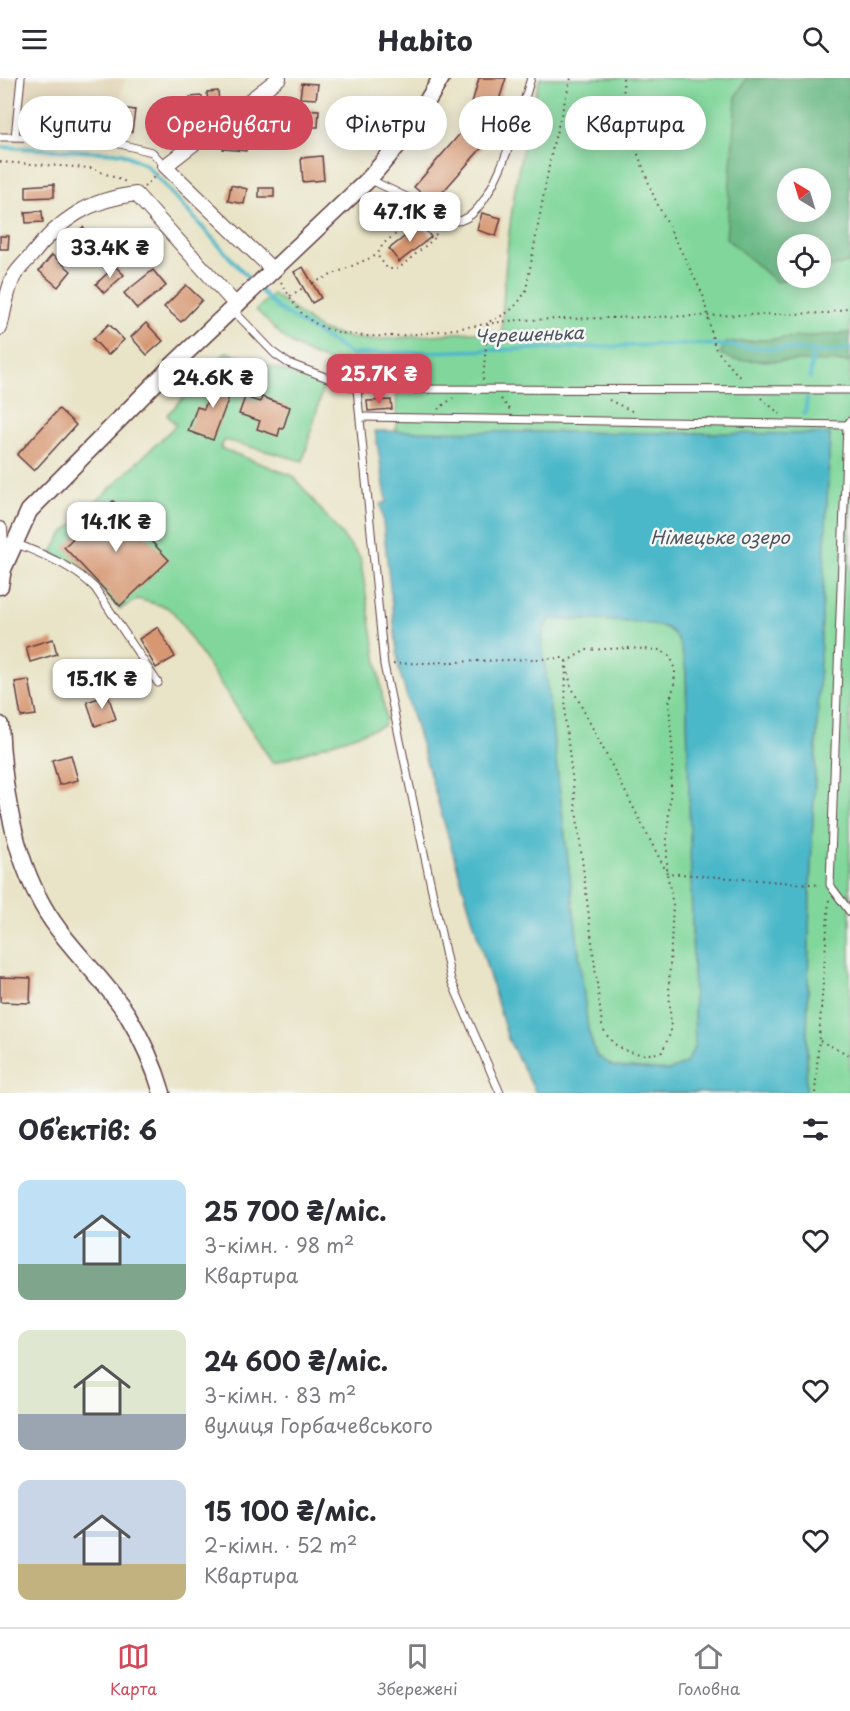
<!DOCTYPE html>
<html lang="uk">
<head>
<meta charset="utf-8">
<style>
  body { margin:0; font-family:"Playpen Sans",sans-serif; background:#f2f2f3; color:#2b2b33; height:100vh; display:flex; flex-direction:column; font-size:22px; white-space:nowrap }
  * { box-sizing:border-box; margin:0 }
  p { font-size:20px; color:#7c7c81 }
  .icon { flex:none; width:33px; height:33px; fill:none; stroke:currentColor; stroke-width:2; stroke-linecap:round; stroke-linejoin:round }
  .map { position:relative; height:1015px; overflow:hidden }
  .side { display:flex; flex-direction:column; background:#fff; flex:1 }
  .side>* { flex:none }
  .banner { position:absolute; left:18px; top:18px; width:814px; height:54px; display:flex; gap:12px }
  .needle { width:39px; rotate:322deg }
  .buttons { position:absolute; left:777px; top:90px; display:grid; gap:12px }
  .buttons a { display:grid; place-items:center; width:54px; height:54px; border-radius:50%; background:#fff; box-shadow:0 3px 15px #0003; font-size:30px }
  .price { position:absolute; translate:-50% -51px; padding:0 14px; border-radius:12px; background:#fff; color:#222; font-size:20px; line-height:39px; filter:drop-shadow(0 2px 3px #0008) }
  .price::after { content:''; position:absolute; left:50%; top:36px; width:18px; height:14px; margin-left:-9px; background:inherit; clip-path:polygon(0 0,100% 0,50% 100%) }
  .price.selected { background:#d1495b; color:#fff }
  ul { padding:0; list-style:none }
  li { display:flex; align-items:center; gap:18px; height:150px; padding:0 18px }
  li span { display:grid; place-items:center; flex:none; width:168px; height:120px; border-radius:12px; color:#555 }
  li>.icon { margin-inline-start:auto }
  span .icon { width:72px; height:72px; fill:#fffc; stroke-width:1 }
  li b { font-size:26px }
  h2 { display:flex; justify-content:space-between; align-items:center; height:72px; padding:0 18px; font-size:26px }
  .pill { padding:0 21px; border-radius:27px; background:#fff; box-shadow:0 3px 15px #0003; font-size:21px; line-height:54px }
  .pill.selected { background:#d1495b; color:#fff }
  header { display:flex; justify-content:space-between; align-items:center; height:78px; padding:0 18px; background:#fff; font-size:27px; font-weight:700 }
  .tab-bar { display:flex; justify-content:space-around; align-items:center; height:84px; border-top:2px solid #e1e1e2; background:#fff; font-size:16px; color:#7c7c81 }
  .tab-bar a { display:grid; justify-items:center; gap:3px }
  .tab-bar .selected { color:#d1495b }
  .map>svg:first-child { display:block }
  .built { fill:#e3d6b7 }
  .green { fill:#81d79b; stroke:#667b63; stroke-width:1.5 }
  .forest { fill:#68b883; stroke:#596c57; stroke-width:1.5; fill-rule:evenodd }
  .water { fill:#4cb8c9; stroke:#4b6c7a; stroke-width:1.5; fill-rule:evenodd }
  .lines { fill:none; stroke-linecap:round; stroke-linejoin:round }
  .stream { stroke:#4cb8c9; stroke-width:4 }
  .building { fill:#d79772 }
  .service-casing { stroke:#623d42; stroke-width:9 }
  .minor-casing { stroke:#623d42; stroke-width:16 }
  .tertiary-casing { stroke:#623d42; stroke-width:19 }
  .path { stroke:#623d42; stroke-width:2; stroke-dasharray:1.5 4.5; stroke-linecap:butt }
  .service { stroke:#fff; stroke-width:7 }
  .minor { stroke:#fff; stroke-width:14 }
  .tertiary { stroke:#fff; stroke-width:16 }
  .labels { text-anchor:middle; stroke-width:5; stroke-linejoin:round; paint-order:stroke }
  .water-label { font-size:18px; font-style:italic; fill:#4b5562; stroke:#f6f6f2 }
</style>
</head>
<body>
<header><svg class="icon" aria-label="menu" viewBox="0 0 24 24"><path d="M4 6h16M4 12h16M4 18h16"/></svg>Habito<svg class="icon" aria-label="search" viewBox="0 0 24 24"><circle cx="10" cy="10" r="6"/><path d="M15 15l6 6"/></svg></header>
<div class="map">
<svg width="850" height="1015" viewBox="0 0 850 1015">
  <rect width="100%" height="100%" fill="#f6f6f2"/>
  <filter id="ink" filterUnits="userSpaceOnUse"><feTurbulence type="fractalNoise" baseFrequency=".0167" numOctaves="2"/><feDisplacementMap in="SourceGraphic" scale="12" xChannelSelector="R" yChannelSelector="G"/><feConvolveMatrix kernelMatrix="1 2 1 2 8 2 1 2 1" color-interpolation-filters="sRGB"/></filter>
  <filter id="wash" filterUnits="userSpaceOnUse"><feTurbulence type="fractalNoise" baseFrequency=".008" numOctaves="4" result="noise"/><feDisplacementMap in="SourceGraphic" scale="24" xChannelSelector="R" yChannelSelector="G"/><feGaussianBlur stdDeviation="1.35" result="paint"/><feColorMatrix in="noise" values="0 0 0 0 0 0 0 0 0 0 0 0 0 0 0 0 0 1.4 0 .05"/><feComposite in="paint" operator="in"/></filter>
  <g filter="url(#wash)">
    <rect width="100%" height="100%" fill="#e9e4c7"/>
    <!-- built -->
    <path class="built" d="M0 0H126L105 67 0 64Z"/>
    <!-- green -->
    <g class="green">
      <path d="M540 0H747L736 18 776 203 791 200H820L821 192 850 184V255L726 265 734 282 850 284V1015H806L810 808 830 356 396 353 397 294C362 294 325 286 294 267 280 258 268 243 256 232L273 216 321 252 351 260 373 262 469 254 502 256C504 170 516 83 540 0Z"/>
      <path d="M226 274 324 306 303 383 225 362 220 370 293 398 360 479 386 641 383 648 273 685 174 535 166 529 138 521 120 531 80 490 51 476 62 457 176 347 167 337Z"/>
      <path d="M550 541C572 542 653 542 668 551 682 560 683 579 686 593L695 968 686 985 669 993 614 989 596 977 588 951 542 564 543 552Z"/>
    </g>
    <!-- forest -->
    <g class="forest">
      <path d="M747 0H850V184L821 192 820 166H788V200H791L776 204 726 160 736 18ZM788 100H820V134H788Z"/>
      <path d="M850 255V284L734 282 720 276 726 265Z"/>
    </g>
    <!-- water -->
    <path class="water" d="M375 353 830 356 810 808 806 1015H536L508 961 399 592 381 426 387 424ZM550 541C571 542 654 542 668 551 682 560 683 579 686 593L695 968 686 985 669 993 614 989 596 977 588 951 542 564 543 552Z"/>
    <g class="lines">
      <!-- stream -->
      <g class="stream">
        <path d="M0 69 122 75 146 87 253 205"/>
        <path d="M258 210 277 230 351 276 698 266 829 274 850 271"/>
        <path d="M810 300 813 273"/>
        <path d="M805 336 807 320"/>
      </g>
    </g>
    <g id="blocks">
      <!-- building -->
      <g class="building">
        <path d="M479 0H506L485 66 433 125 414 109 465 50Z"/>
        <path d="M302 5 318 6 316 21 300 20Z"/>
        <path d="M218 13 220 37 209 38 207 14Z"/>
        <path d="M202 18 204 42 192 43 190 19Z"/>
        <path d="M268 19 276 28 263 39 255 30Z"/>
        <path d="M170 29 186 31 182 55 166 53Z"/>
        <path d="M342 29 375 47 367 61 354 53 350 60 331 49Z"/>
        <path d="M121 30 135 32 132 54 118 52Z"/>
        <path d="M299 31 319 32 318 49H299Z"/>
        <path d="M225 55 248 58 246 73 223 71Z"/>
        <path d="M322 78 324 102 303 104 301 80Z"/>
        <path d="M54 106V119L26 120V108Z"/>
        <path d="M231 107 247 111 244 126 228 123Z"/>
        <rect x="259" y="110" width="15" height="9"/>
        <path d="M42 133 43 144 26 145 25 134Z"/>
        <path d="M482 135 501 140 496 158 477 152Z"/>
        <path d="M421 146 431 159 399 184 389 171Z"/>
        <path d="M83 149 98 162 76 184 62 171Z"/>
        <path d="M0 158H9L8 171H0Z"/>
        <path d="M52 177 71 193 58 209 39 193Z"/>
        <path d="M115 188 124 197 104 215 96 206Z"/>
        <path d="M303 189 321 220 312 225 294 194Z"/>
        <path d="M153 192 166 208 137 231 124 215Z"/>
        <path d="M186 207 202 222 181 244 164 229Z"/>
        <path d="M146 245 163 263 147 277 131 259Z"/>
        <path d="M109 246 124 262 108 277 93 261Z"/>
        <path d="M223 293 237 298 213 362 188 353 197 329 204 331 209 317 214 319Z"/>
        <path d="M245 319 260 324 262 319 290 329 283 351 280 350 278 358 257 351 260 343 239 336Z"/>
        <path d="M391 322 392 331 368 333 367 323Z"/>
        <path d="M59 331 76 347 34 393 17 377Z"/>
        <path d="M113 423 169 482 120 528 64 469Z"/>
        <path d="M158 549 175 579 156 590 139 561Z"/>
        <path d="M53 561 57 576 30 584 26 569Z"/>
        <path d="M29 602 36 637 21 639 15 604Z"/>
        <path d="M108 617 116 641 95 648 87 624Z"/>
        <path d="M71 677 78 702 59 707 52 682Z"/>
        <path d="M0 899 31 900 30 925 0 924Z"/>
      </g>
    </g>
  </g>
  <g filter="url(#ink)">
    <use href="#blocks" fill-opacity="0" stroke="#623d42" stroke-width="1.5"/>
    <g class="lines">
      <!-- service casing -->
      <g class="service-casing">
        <g id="service">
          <path d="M0 59H15L21 0"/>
          <path d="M15 59 104 62 152 74 165 88"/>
          <path d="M369 101 456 143C492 144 522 29 531 0"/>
          <path d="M233 232 275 276 288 285 357 311"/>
          <path d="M362 339 847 347"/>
          <path d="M850 343 847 347 830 807 850 834"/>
          <path d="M15 465C44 477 72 487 95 510L158 605"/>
          <path d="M500 1015 451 902 384 587 357 311 850 312"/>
        </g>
      </g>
      <!-- minor casing -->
      <g class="minor-casing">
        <g id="minor">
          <path d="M273 192 165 88 279 0"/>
          <path d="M0 250C4 235 6 215 13 200 17 192 25 185 31 178 59 142 90 121 136 116L236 227"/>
          <path d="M0 451 3 490"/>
        </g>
      </g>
      <!-- tertiary casing -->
      <g class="tertiary-casing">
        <g id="tertiary">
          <path d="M0 508 3 491 29 433 175 285 369 101 408 55 441 0"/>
          <path d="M0 647C3 708 12 773 43 828 65 867 102 898 127 936 142 961 154 987 162 1015"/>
        </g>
      </g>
      <!-- path -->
      <g class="path">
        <path d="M623 0 624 25 629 52 654 119 703 217 715 270 742 302"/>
        <path d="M0 84 91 90 126 104"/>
        <path d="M144 109 157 96"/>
        <path d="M281 204C288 215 295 230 305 238 351 279 463 246 519 242L828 235 850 229"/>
        <path d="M313 205 377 177 388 191H398L437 158 423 141 416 140 383 166 377 177"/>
        <path d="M290 218 303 210"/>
        <path d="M483 302 488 244C506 237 517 230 526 212L553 67 571 0"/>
        <path d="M761 320 780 336"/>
        <path d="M501 321 511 333"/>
        <path d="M609 322 634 334"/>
        <path d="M438 331 453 320"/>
        <path d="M628 570 659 572 671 579 675 593 674 608 669 625 673 681 667 761V795L673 827 669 907 671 954 662 974C637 980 611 973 602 947L565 640 566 584 586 572Z"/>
        <path d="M393 586 564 580 566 583"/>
        <path d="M567 589 571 608 667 795 821 807"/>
        <path d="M820 963 850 977"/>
        <path d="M815 1015 829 822"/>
      </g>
      <!-- service -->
      <use href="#service" class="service"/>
      <!-- minor -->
      <use href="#minor" class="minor"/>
      <!-- tertiary -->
      <use href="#tertiary" class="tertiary"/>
    </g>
  </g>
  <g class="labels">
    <!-- water labels -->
    <g class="water-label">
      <text transform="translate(529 257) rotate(-2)" y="6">Черешенька</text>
      <text x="720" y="466">Німецьке озеро</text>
    </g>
  </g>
</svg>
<div class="buttons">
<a><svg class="needle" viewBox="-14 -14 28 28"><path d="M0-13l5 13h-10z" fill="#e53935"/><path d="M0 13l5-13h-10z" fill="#7c7c81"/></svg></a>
<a><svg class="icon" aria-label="locate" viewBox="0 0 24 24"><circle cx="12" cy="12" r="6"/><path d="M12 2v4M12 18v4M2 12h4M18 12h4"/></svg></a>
</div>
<b class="price" style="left:410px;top:165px">47.1K ₴</b>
<b class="price" style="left:110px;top:201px">33.4K ₴</b>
<b class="price selected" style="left:379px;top:327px">25.7K ₴</b>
<b class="price" style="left:213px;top:331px">24.6K ₴</b>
<b class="price" style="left:116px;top:475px">14.1K ₴</b>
<b class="price" style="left:102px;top:632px">15.1K ₴</b>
<div class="banner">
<a class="pill">Купити</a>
<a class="pill selected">Орендувати</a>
<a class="pill">Фільтри</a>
<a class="pill">Нове</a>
<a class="pill">Квартира</a>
</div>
</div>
<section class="side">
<h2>Об’єктів: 6<svg class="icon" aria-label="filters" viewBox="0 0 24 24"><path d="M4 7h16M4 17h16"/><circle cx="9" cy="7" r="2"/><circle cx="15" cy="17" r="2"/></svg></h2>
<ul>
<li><span style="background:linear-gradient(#bfe0f5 70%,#7fa58c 0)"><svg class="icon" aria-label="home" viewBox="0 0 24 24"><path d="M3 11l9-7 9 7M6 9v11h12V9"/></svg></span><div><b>25 700 ₴/міс.</b><p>3-кімн. · 98 m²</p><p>Квартира</p></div><svg class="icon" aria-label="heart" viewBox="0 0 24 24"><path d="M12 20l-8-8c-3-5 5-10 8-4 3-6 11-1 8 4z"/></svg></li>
<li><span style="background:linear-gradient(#dfe7d0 70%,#9aa5b1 0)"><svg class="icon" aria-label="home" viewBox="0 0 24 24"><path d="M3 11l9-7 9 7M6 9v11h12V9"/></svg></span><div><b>24 600 ₴/міс.</b><p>3-кімн. · 83 m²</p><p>вулиця Горбачевського</p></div><svg class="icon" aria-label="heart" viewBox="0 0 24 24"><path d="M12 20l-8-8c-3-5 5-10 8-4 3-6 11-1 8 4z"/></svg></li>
<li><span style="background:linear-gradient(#c9d6e8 70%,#c2b280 0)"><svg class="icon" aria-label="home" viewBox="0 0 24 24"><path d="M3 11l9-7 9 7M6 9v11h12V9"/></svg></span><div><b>15 100 ₴/міс.</b><p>2-кімн. · 52 m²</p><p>Квартира</p></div><svg class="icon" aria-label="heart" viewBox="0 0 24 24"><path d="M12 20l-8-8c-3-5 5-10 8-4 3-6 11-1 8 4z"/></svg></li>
</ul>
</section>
<nav class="tab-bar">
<a class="selected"><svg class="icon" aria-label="map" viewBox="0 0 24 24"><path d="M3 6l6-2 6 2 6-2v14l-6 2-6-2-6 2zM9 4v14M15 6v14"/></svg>Карта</a>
<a><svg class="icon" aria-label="saved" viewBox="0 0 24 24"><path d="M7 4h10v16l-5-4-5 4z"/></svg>Збережені</a>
<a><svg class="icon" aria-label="home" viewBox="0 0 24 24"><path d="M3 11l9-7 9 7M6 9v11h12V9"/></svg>Головна</a>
</nav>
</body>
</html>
